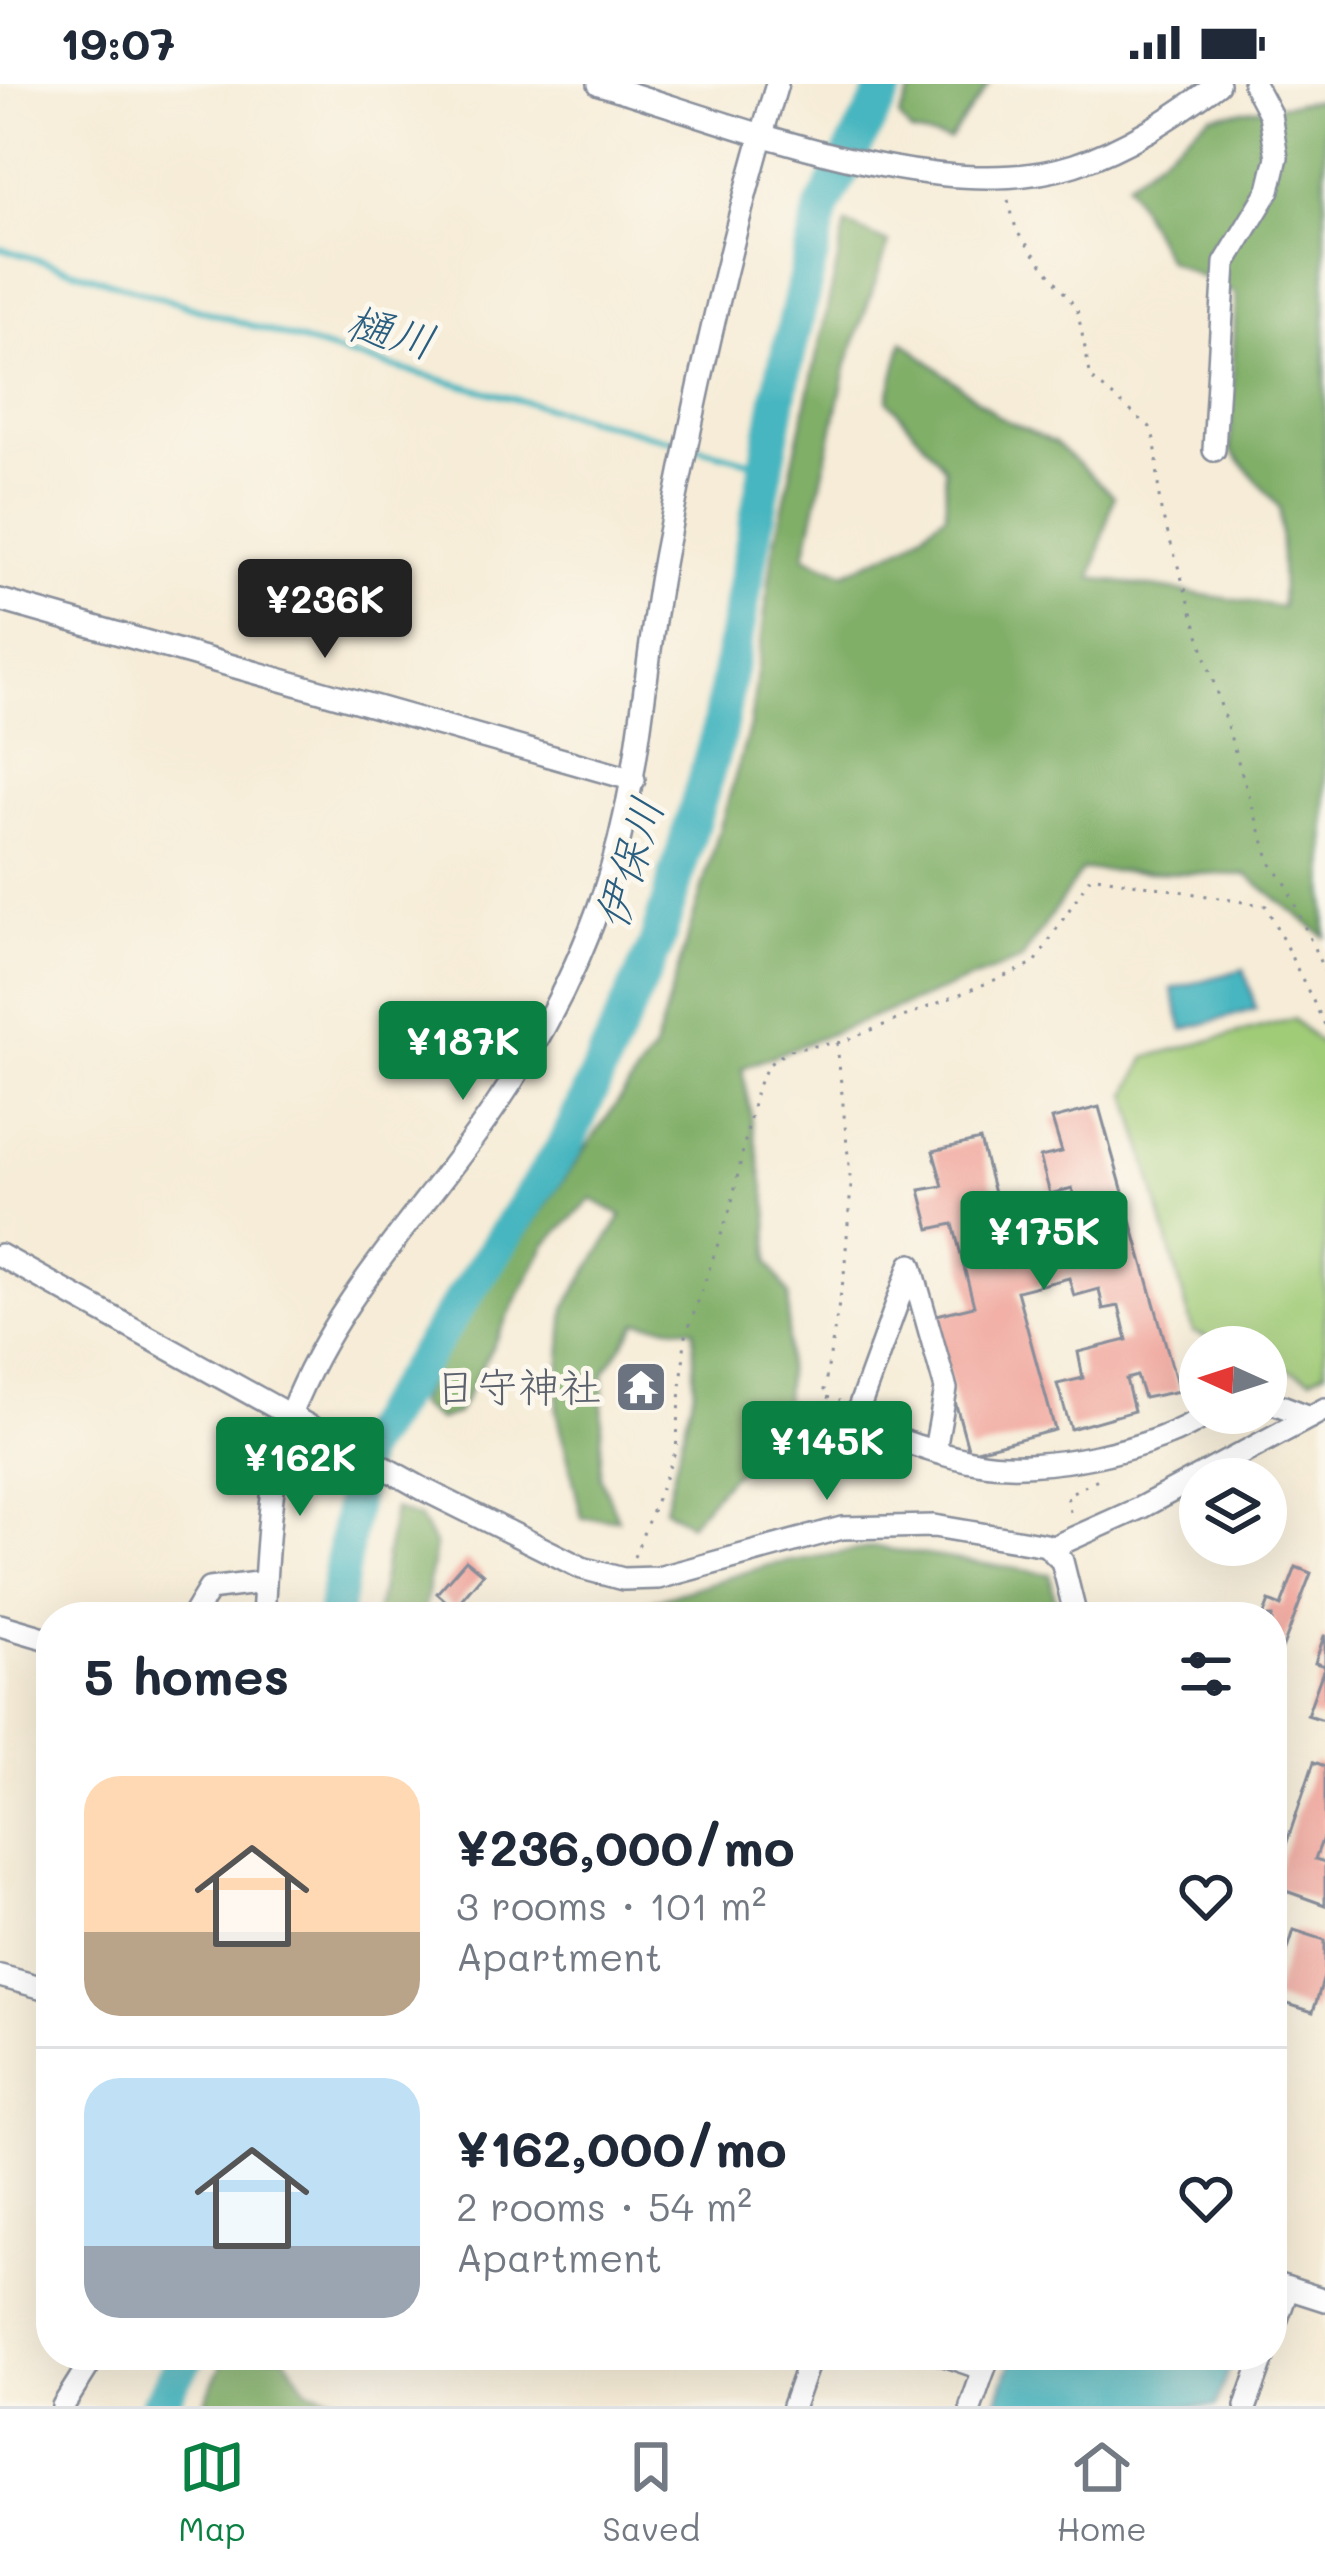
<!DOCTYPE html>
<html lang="en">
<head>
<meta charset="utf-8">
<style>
  body { margin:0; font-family:Mali,"Klee One",sans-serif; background:#f6f6f7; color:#1f2937; height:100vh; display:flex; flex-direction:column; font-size:45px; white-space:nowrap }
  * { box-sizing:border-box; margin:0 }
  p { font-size:39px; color:#747a83 }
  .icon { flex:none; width:66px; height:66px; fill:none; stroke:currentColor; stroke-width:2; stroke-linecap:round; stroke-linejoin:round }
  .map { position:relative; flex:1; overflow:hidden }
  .sheet { position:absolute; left:36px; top:1518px; width:1251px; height:768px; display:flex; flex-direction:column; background:#fff; border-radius:48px; box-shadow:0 12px 48px #0002 }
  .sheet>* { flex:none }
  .needle { width:78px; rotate:273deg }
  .tools { position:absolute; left:1179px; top:1242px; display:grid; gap:24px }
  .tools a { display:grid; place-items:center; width:108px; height:108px; border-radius:50%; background:#fff; box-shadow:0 12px 48px #0002; font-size:60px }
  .price { position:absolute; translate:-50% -102px; padding:0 27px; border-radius:12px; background:#0b8043; color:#fff; font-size:39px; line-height:78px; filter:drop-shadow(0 3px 6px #0008) }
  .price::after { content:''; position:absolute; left:50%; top:72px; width:36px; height:27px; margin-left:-18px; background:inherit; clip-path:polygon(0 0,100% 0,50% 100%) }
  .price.active { background:#222; color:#fff }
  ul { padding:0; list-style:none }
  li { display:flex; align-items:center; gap:36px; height:300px; padding:0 48px }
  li+li { border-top:3px solid #e0e1e3 }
  li span { display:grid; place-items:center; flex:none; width:336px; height:240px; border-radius:36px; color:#555 }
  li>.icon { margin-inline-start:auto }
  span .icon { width:144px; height:144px; fill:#fffc; stroke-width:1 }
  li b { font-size:51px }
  h2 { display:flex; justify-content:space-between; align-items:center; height:144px; padding:0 48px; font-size:51px }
  .status { display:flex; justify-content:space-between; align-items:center; height:84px; padding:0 60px; background:#fff; direction:ltr }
  .status svg { height:33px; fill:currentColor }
  .tab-bar { display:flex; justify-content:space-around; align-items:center; height:168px; border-top:3px solid #e0e1e3; background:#fff; font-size:33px; color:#747a83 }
  .tab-bar a { display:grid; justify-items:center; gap:6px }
  .tab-bar .active { color:#0b8043 }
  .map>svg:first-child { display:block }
  .green { fill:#a0cb77; stroke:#5e7d6a; stroke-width:3 }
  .forest { fill:#80af68; stroke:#4e6f63; stroke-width:3 }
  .water { fill:#47b6c0; stroke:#31728f; stroke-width:3 }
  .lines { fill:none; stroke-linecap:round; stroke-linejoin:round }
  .stream { stroke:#47b6c0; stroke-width:6 }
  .river { stroke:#47b6c0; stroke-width:36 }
  .building { fill:#ef9b93 }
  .minor-casing { stroke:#888e9a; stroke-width:26 }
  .path { stroke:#888e9a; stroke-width:3; stroke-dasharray:3 9; stroke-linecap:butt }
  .minor { stroke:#fff; stroke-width:21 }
  .labels { text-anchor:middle; stroke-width:10; stroke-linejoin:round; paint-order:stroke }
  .worship-label { font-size:42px; fill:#5b616d; stroke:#fbf7ec; text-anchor:end }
  .water-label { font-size:45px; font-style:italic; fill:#2a5e80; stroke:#fbf7ec }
</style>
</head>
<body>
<div class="status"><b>19:07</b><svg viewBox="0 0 49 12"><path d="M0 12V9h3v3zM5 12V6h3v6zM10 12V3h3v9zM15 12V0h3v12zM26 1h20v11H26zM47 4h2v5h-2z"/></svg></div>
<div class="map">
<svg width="1325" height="2322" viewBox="0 0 1325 2322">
  <rect width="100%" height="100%" fill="#fbf7ec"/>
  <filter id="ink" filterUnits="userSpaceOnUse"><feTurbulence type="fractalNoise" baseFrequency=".00833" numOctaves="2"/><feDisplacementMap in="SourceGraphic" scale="24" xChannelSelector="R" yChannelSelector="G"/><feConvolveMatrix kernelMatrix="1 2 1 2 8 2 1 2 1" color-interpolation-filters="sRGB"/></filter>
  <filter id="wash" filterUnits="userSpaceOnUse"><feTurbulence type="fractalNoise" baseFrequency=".004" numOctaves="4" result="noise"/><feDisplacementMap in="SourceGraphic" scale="48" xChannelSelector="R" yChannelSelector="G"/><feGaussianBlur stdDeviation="2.7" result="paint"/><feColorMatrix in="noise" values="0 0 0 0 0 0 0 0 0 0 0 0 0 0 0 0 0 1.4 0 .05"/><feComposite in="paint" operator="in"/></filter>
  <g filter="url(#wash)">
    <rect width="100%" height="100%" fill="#f6ecd7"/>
    <!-- green -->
    <path class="green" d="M1293 935 1325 964V1287L1311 1294 1266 1277V1263H1232L1193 1248 1128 1010 1146 973Z"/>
    <!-- forest -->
    <g class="forest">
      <path d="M915 0H989L949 56 911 49 899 33Z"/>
      <path d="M1325 15V853L1247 791 1082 786 1021 876 742 984 768 1125 769 1178 789 1211 783 1382 764 1371 731 1392 689 1440 665 1424 694 1303V1245L638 1238 604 1289 600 1391 618 1435 582 1434 557 1327 565 1224 622 1132 592 1115 546 1160 457 1330 438 1336 417 1321 435 1280 654 966 750 642 773 468 846 140 889 159 847 280 805 472 844 489 908 460 946 429 945 383 888 316 903 257 999 333 1055 359 1114 412 1092 494 1282 523 1280 424 1230 365 1236 210 1167 176 1127 99 1211 31Z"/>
      <path d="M394 1425 420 1434 435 1462 423 1533H376Z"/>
      <path d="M875 1463 1050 1490 1058 1533H628L632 1523 769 1481Z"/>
      <path d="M227 2271H284L307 2305 345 2317H418L422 2322H202Z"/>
    </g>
    <!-- water -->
    <g class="water">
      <path d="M1244 885 1256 925 1183 946 1172 905Z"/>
      <path d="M1014 2271H1233L1216 2322H995Z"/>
    </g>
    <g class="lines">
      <!-- stream -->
      <path class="stream" d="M0 164 340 269 768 382"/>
      <!-- river -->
      <g class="river">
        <path d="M334 1533 360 1368 567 1058 656 861 718 651 783 292 822 124 888 0"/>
        <path d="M157 2322 188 2271"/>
      </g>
    </g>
    <g id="blocks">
      <!-- building -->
      <g class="building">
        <path d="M1099 1023 1179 1307 1144 1314 1137 1292 1126 1295 1134 1327 1071 1345 1057 1300 1083 1294 1078 1268 1127 1256 1119 1222 1103 1225 1099 1205 1074 1212 1069 1194 1017 1207 1055 1346 969 1368 937 1252V1231L974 1222 953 1140 930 1145 920 1106 943 1102 933 1067 980 1056 1011 1174 1086 1152 1072 1104 1050 1110 1040 1073 1062 1068 1052 1035Z"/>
        <path d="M466 1476 483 1490 454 1524 437 1509Z"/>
        <path d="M1296 1483 1311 1489 1272 1592V1533H1263L1269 1517 1281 1522Z"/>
        <path d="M1324 1552H1325V1582L1315 1579Z"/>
        <path d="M1324 1584 1325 1632 1323 1636 1307 1631Z"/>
        <path d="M1314 1678 1325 1682V1748L1315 1775 1325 1778V1821L1272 1802Z"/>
        <path d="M1294 1846 1325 1856V1890L1313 1928 1272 1915Z"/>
      </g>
    </g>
  </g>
  <g filter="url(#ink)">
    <use href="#blocks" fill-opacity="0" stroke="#888e9a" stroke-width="3"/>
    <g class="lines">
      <!-- minor casing -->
      <g class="minor-casing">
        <g id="minor">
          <path d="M599 0C734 39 938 125 1074 81 1127 64 1173 33 1218 0"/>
          <path d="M1214 366 1225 179 1269 106 1277 73 1270 30 1254 0"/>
          <path d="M0 516 634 696"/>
          <path d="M0 1171 423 1405 582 1484 623 1495 658 1494 842 1444 934 1442 1046 1461 1062 1477 1076 1533"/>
          <path d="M1266 1316 1310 1333"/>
          <path d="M935 1366 946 1305 911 1181 853 1340C894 1353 936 1371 977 1378 1039 1390 1159 1366 1209 1329"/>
          <path d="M1051 1464 1140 1424 1325 1325"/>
          <path d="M192 1533 209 1505 265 1498"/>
          <path d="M263 1533C267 1471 269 1384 292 1326 338 1210 424 1127 493 1026 539 959 578 885 604 808 643 694 643 576 667 459 697 306 731 149 777 0"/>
          <path d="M0 1541 51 1556"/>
          <path d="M0 1892 51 1906"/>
          <path d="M1272 2199 1325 2216"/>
          <path d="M1272 2249 1288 2204"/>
          <path d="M943 2271 984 2285"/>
          <path d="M63 2322 95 2271"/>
          <path d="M793 2322 811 2271"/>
          <path d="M971 2322 989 2271"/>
          <path d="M1246 2322 1264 2271"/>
        </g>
      </g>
      <!-- path -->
      <g class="path">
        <path d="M1008 116 1017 148 1077 225 1091 294 1150 343C1162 372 1154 404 1163 434 1199 549 1233 665 1271 780L1285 798 1325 889"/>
        <path d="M837 959 851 1102 844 1191 823 1312 840 1317"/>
        <path d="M1070 1428 1067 1411 1098 1395"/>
        <path d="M634 1473 676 1366 685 1255 731 1122 756 1006 768 981 789 966 842 958 1034 880 1091 792 1266 822 1325 941"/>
      </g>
      <!-- minor -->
      <use href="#minor" class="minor"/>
    </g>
  </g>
  <!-- icons -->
  <defs>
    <g id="temple-square" transform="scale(2.7)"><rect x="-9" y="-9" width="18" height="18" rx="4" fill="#6b7280" stroke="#fbf7ec"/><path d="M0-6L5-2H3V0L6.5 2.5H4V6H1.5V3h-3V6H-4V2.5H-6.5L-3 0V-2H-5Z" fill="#fff"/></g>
  </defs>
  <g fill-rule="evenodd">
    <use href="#temple-square" x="641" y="1303"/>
  </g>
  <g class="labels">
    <!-- worship labels -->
    <g class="worship-label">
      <text x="602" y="1318">日守神社</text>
    </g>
    <!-- water labels -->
    <g class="water-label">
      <text transform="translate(391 248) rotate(15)" y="16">樋川</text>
      <text transform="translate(629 779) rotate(-73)" y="16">伊保川</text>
    </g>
  </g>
</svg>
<div class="tools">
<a><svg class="needle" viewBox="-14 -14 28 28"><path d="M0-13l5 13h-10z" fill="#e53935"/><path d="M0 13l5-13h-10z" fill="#747a83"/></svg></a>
<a><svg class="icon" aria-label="layers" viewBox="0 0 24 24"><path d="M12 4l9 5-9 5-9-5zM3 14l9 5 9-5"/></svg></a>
</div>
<b class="price active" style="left:325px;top:577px">¥236K</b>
<b class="price" style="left:463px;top:1019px">¥187K</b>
<b class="price" style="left:1044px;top:1209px">¥175K</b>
<b class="price" style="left:827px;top:1419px">¥145K</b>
<b class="price" style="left:300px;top:1435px">¥162K</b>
<section class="sheet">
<h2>5 homes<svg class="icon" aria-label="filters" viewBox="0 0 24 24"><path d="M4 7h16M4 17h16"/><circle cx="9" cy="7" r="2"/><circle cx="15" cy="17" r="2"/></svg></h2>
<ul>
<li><span style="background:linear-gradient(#ffd9b3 65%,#b9a48a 0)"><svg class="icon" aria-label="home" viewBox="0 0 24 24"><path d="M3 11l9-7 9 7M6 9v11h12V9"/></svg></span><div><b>¥236,000/mo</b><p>3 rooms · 101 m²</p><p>Apartment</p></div><svg class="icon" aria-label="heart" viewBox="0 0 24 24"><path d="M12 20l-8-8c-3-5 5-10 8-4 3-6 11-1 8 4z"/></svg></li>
<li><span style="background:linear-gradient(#bfe0f5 70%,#9aa5b1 0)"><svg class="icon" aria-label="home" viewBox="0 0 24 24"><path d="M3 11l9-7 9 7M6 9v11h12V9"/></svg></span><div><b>¥162,000/mo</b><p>2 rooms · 54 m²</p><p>Apartment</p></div><svg class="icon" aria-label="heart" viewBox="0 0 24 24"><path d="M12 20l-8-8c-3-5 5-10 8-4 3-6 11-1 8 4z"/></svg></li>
</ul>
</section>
</div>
<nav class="tab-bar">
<a class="active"><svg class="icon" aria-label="map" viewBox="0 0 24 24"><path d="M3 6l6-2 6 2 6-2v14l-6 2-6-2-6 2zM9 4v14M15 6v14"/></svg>Map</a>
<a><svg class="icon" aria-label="saved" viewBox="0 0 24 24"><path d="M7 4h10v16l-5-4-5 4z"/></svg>Saved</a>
<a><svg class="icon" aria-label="home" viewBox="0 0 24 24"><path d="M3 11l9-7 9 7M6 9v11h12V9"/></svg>Home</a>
</nav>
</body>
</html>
